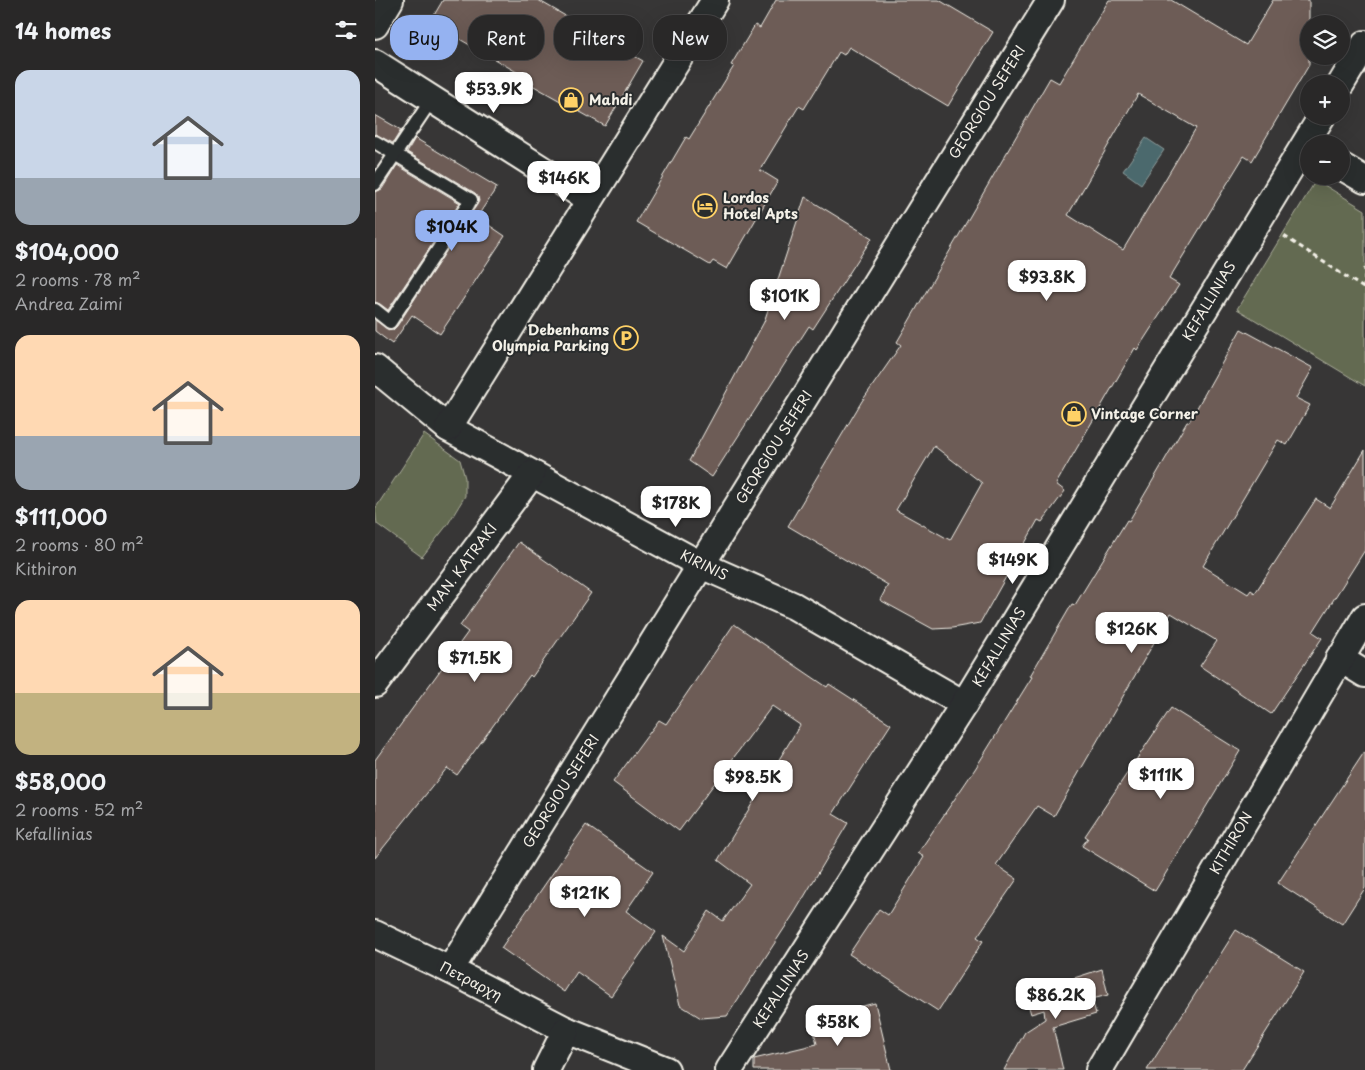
<!DOCTYPE html>
<html lang="en">
<head>
<meta charset="utf-8">
<style>
  body { margin:0; font-family:"Playpen Sans",sans-serif; background:#353434; color:#f1f3f6; height:100vh; display:flex; flex-direction:column; font-size:19px; white-space:nowrap }
  * { box-sizing:border-box; margin:0 }
  p { font-size:16px; color:#a5a6a8 }
  .icon { flex:none; width:28px; height:28px; fill:none; stroke:currentColor; stroke-width:2; stroke-linecap:round; stroke-linejoin:round }
  .map { position:relative; flex:1; overflow:hidden }
  .drawer { display:flex; flex-direction:column; background:#292828; width:375px }
  .drawer>* { flex:none }
  .banner { position:absolute; left:15px; top:15px; width:475px; height:45px; display:flex; gap:10px }
  .fabs { position:absolute; left:925px; top:15px; display:grid; gap:10px }
  .fabs a { display:grid; place-items:center; width:50px; height:50px; border-radius:50%; background:#292828; box-shadow:0 5px 20px #0002,0 0 0 1px #454445; font-size:25px }
  .price { position:absolute; translate:-50% -42px; padding:0 11px; border-radius:10px; background:#fff; color:#222; font-size:16px; line-height:32px; filter:drop-shadow(0 1px 2px #0008) }
  .price::after { content:''; position:absolute; left:50%; top:30px; width:15px; height:11px; margin-left:-8px; background:inherit; clip-path:polygon(0 0,100% 0,50% 100%) }
  .price.selected { background:#95b2f1; color:#111 }
  ul { padding:0; list-style:none }
  li { display:grid; align-content:center; gap:10px; height:265px; padding:0 15px }
  li span { display:grid; place-items:center; height:155px; border-radius:15px; color:#555 }
  li>.icon { margin-inline-start:auto }
  span .icon { width:90px; height:90px; fill:#fffc; stroke-width:1 }
  li b { font-size:21px }
  h2 { display:flex; justify-content:space-between; align-items:center; height:60px; padding:0 15px; font-size:21px }
  .pill { padding:0 18px; border-radius:20px; background:#292828; box-shadow:0 5px 20px #0002,0 0 0 1px #454445; font-size:18px; line-height:45px }
  .pill.selected { background:#95b2f1; color:#111 }
  main { display:flex; flex:1; min-height:0 }
  .map>svg:first-child { display:block }
  .green { fill:#646b51; stroke:#acae9c }
  .water { fill:#4b696d; stroke:#8f9f9e }
  .building { fill:#6d5b57; stroke:#f4f1e8; fill-rule:evenodd }
  .lines { fill:none; stroke-linecap:round; stroke-linejoin:round }
  .lane-casing { stroke:#f4f1e8; stroke-width:16 }
  .street-casing { stroke:#f4f1e8; stroke-width:30 }
  .path { stroke:#f4f1e8; stroke-width:3; stroke-dasharray:5 4; stroke-linecap:butt }
  .lane { stroke:#2a2d2e; stroke-width:12 }
  .street { stroke:#2a2d2e; stroke-width:26 }
  .labels { text-anchor:middle; stroke-width:4; stroke-linejoin:round; paint-order:stroke }
  .poi-label { font-size:14px; font-weight:bold; fill:#f4f1e8; stroke:#2a2d2e; text-anchor:start }
  .street-label { font-size:14px; fill:#f4f1e8; stroke:#2a2d2e }
</style>
</head>
<body>
<main>
<section class="drawer">
<h2>14 homes<svg class="icon" aria-label="filters" viewBox="0 0 24 24"><path d="M4 7h16M4 17h16"/><circle cx="9" cy="7" r="2"/><circle cx="15" cy="17" r="2"/></svg></h2>
<ul>
<li><span style="background:linear-gradient(#c9d6e8 70%,#9aa5b1 0)"><svg class="icon" aria-label="home" viewBox="0 0 24 24"><path d="M3 11l9-7 9 7M6 9v11h12V9"/></svg></span><div><b>$104,000</b><p>2 rooms · 78 m²</p><p>Andrea Zaimi</p></div></li>
<li><span style="background:linear-gradient(#ffd9b3 65%,#9aa5b1 0)"><svg class="icon" aria-label="home" viewBox="0 0 24 24"><path d="M3 11l9-7 9 7M6 9v11h12V9"/></svg></span><div><b>$111,000</b><p>2 rooms · 80 m²</p><p>Kithiron</p></div></li>
<li><span style="background:linear-gradient(#ffd9b3 60%,#c2b280 0)"><svg class="icon" aria-label="home" viewBox="0 0 24 24"><path d="M3 11l9-7 9 7M6 9v11h12V9"/></svg></span><div><b>$58,000</b><p>2 rooms · 52 m²</p><p>Kefallinias</p></div></li>
</ul>
</section>
<div class="map">
<svg width="990" height="1070" viewBox="0 0 990 1070">
  <rect width="100%" height="100%" fill="#373636"/>
  <filter id="ink" filterUnits="userSpaceOnUse"><feTurbulence type="fractalNoise" baseFrequency=".02" numOctaves="2"/><feDisplacementMap in="SourceGraphic" scale="10" xChannelSelector="R" yChannelSelector="G"/><feConvolveMatrix kernelMatrix="1 2 1 2 8 2 1 2 1" color-interpolation-filters="sRGB"/></filter>
  <g filter="url(#ink)">
    <!-- green -->
    <g class="green">
      <path d="M941 180 990 210V386L862 309Z"/>
      <path d="M49 434 85 460 90 478V496L73 524 47 557 2 524 0 509Z"/>
    </g>
    <!-- water -->
    <path class="water" d="M771 138 789 150 766 184 748 171Z"/>
    <!-- building -->
    <g class="building">
      <path d="M68 0H163L268 61 230 126 157 85 159 82 55 22Z"/>
      <path d="M401 0H564L618 32 573 106 474 47 469 55 464 52 429 109 424 106 385 170 403 181 352 269 338 261 335 265 261 222 311 137 314 139 359 66 356 65 380 25 385 28Z"/>
      <path d="M734 0H796L871 45 898 0H934V65L877 161 869 156 794 279 804 285 762 350 760 348 681 484 690 491 667 522 663 520 605 623 577 628 558 629 505 600 513 585 413 526 487 401 526 345 522 342 675 78 684 83ZM763 94 821 128 748 250 693 215ZM559 446 607 483 575 540 521 510Z"/>
      <path d="M0 115 26 130 18 143 0 134Z"/>
      <path d="M40 138 122 187 102 217 130 236 65 334 37 315 17 344 0 331V320L14 330H18L22 326 104 201 103 197 100 193 32 152Z"/>
      <path d="M22 165 85 203 13 310 5 304 0 302V192L7 189Z"/>
      <path d="M430 197 497 238 438 329 434 326 337 477 314 461 389 322Z"/>
      <path d="M866 329 938 368 921 398 935 405 912 445 903 440 828 566 873 594 876 590 880 593 941 499 955 508 990 450V550L938 632 947 638 896 714 825 666 842 641 796 613 679 816 662 806 621 865 642 879 602 937 608 941 563 1011 474 954 504 909 513 915 549 857 543 853 600 769 657 677 655 676 697 604 700 605 752 520 754 521 812 422H814Z"/>
      <path d="M144 542 216 593 157 677 155 675 82 775 72 768 0 858V760L93 632 85 626Z"/>
      <path d="M359 624 452 687 454 684 516 724 458 814 473 823 420 912 352 1016 326 1018 305 1005 288 936 309 951 334 911 348 921 375 884 343 860 425 725 397 706 304 831 238 782 284 720 291 724Z"/>
      <path d="M796 708 865 751 780 891 707 846 713 838 710 836Z"/>
      <path d="M990 751V888L967 924 903 883Z"/>
      <path d="M211 825 278 872 251 911 281 932 236 996 202 972 189 992 126 948Z"/>
      <path d="M861 930 929 972 867 1070H772Z"/>
      <path d="M727 969 733 995 717 999 721 1014 678 1027 688 1070H629L650 1032 670 1019 669 1010 656 1014 650 994Z"/>
      <path d="M500 1003 516 1070H379V1059L442 1044 439 1031 467 1024 464 1012Z"/>
    </g>
    <g class="lines">
      <!-- lane casing -->
      <g class="lane-casing">
        <g id="lane">
          <path d="M0 142 96 200 15 322 0 310"/>
          <path d="M0 184 57 99"/>
        </g>
      </g>
      <!-- street casing -->
      <g class="street-casing">
        <g id="street">
          <path d="M0 25 15 0"/>
          <path d="M0 63 215 200"/>
          <path d="M966 84 990 44"/>
          <path d="M966 166 990 180"/>
          <path d="M0 368 73 428 326 565 419 606 589 704"/>
          <path d="M73 428 340 0"/>
          <path d="M964 658 990 674"/>
          <path d="M0 684 157 474"/>
          <path d="M0 934 75 970 191 1030 291 1070"/>
          <path d="M75 970 676 0"/>
          <path d="M171 1070 191 1030"/>
          <path d="M354 1070 589 704 947 116"/>
          <path d="M724 1070 990 617"/>
        </g>
      </g>
      <!-- path -->
      <g class="path">
        <path d="M909 236 990 289"/>
        <path d="M989 289 990 268"/>
      </g>
      <!-- lane -->
      <use href="#lane" class="lane"/>
      <!-- street -->
      <use href="#street" class="street"/>
    </g>
  </g>
  <!-- icons -->
  <defs>
    <g id="shop-ring" transform="scale(1.25)"><circle r="9.5" fill="#2a2d2e" stroke="#ffd166" stroke-width="1.5"/><path d="M-5-2.5h2.3a2.7 3.5 0 0 1 5.4 0H5L5.5 6h-11ZM-1.5-2.5h3a1.5 2.3 0 0 0-3 0Z" fill="#ffd166"/></g>
    <g id="hotel-ring" transform="scale(1.25)"><circle r="9.5" fill="#2a2d2e" stroke="#ffd166" stroke-width="1.5"/><path d="M-6-4.5h1.5V1H6V5H4.5V3h-9V5H-6ZM-4 0a1.8 1.8 0 1 1 3.6 0ZM.5 0V-2.5h3Q6-2.5 6 0Z" fill="#ffd166"/></g>
    <g id="parking-ring" transform="scale(1.25)"><circle r="9.5" fill="#2a2d2e" stroke="#ffd166" stroke-width="1.5"/><path d="M-3.5-5.5H1a3.5 3.5 0 0 1 0 7H-1V5.5H-3.5ZM-1-3.4V-.6H.8a1.4 1.4 0 0 0 0-2.8Z" fill="#ffd166"/></g>
  </defs>
  <g fill-rule="evenodd">
    <use href="#shop-ring" x="196" y="100"/>
    <use href="#hotel-ring" x="330" y="206"/>
    <use href="#parking-ring" x="251" y="338"/>
    <use href="#shop-ring" x="699" y="414"/>
  </g>
  <g class="labels">
    <!-- poi labels -->
    <g class="poi-label">
      <text x="214" y="105">Mahdi</text>
      <text x="348" y="203">Lordos<tspan x="348" dy="16">Hotel Apts</tspan></text>
      <text x="234" y="335" text-anchor="end">Debenhams<tspan x="234" dy="16">Olympia Parking</tspan></text>
      <text x="716" y="419">Vintage Corner</text>
    </g>
    <!-- street labels -->
    <g class="street-label">
      <text transform="translate(612 102) rotate(-58)" y="5">GEORGIOU SEFERI</text>
      <text transform="translate(834 301) rotate(-59)" y="5">KEFALLINIAS</text>
      <text transform="translate(399 447) rotate(-58)" y="5">GEORGIOU SEFERI</text>
      <text transform="translate(329 565) rotate(26)" y="5">KIRINIS</text>
      <text transform="translate(87 567) rotate(-53)" y="5">MAN. KATRAKI</text>
      <text transform="translate(624 647) rotate(-59)" y="5">KEFALLINIAS</text>
      <text transform="translate(186 791) rotate(-58)" y="5">GEORGIOU SEFERI</text>
      <text transform="translate(856 843) rotate(-60)" y="5">KITHIRON</text>
      <text transform="translate(96 981) rotate(27)" y="5">Πετραρχη</text>
      <text transform="translate(406 989) rotate(-57)" y="5">KEFALLINIAS</text>
    </g>
  </g>
</svg>
<div class="fabs">
<a><svg class="icon" aria-label="layers" viewBox="0 0 24 24"><path d="M12 4l9 5-9 5-9-5zM3 14l9 5 9-5"/></svg></a>
<a>+</a>
<a>−</a>
</div>
<b class="price" style="left:119px;top:114px">$53.9K</b>
<b class="price" style="left:189px;top:203px">$146K</b>
<b class="price selected" style="left:77px;top:252px">$104K</b>
<b class="price" style="left:672px;top:302px">$93.8K</b>
<b class="price" style="left:410px;top:321px">$101K</b>
<b class="price" style="left:301px;top:528px">$178K</b>
<b class="price" style="left:638px;top:585px">$149K</b>
<b class="price" style="left:757px;top:654px">$126K</b>
<b class="price" style="left:100px;top:683px">$71.5K</b>
<b class="price" style="left:786px;top:800px">$111K</b>
<b class="price" style="left:378px;top:802px">$98.5K</b>
<b class="price" style="left:210px;top:918px">$121K</b>
<b class="price" style="left:681px;top:1020px">$86.2K</b>
<b class="price" style="left:463px;top:1047px">$58K</b>
<div class="banner">
<a class="pill selected">Buy</a>
<a class="pill">Rent</a>
<a class="pill">Filters</a>
<a class="pill">New</a>
</div>
</div>
</main>
</body>
</html>
